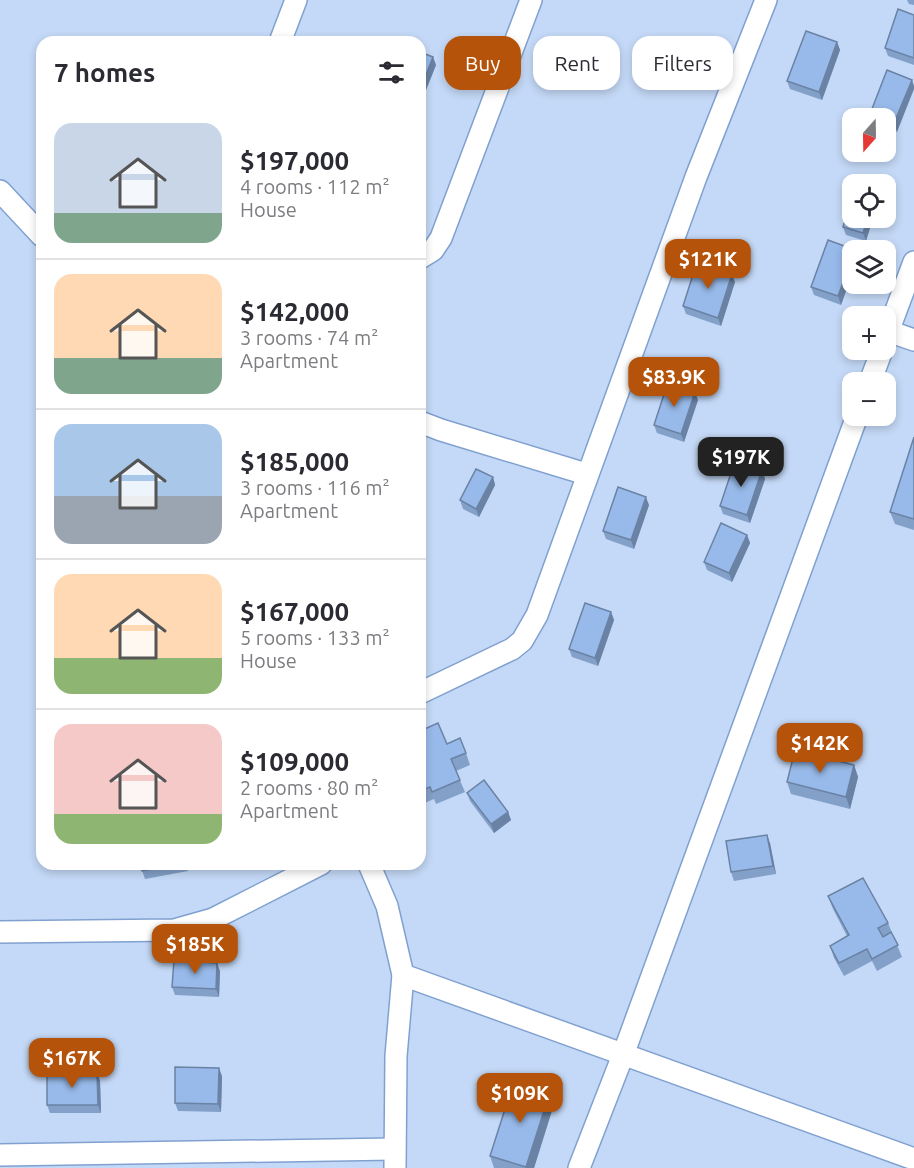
<!DOCTYPE html>
<html lang="en">
<head>
<meta charset="utf-8">
<style>
  body { margin:0; font-family:Ubuntu,sans-serif; background:#f2f2f3; color:#2b2b33; height:100vh; display:flex; flex-direction:column; font-size:22px; white-space:nowrap }
  * { box-sizing:border-box; margin:0 }
  p { font-size:20px; color:#7c7c81 }
  .icon { flex:none; width:33px; height:33px; fill:none; stroke:currentColor; stroke-width:2; stroke-linecap:round; stroke-linejoin:round }
  .map { position:relative; flex:1; overflow:hidden }
  .side { position:absolute; left:36px; top:36px; width:390px; height:834px; display:flex; flex-direction:column; background:#fff; border-radius:18px; box-shadow:0 3px 9px #0003 }
  .side>* { flex:none }
  .hud { position:absolute; left:444px; top:36px; width:380px; height:54px; display:flex; gap:12px }
  .needle { width:39px; rotate:200deg }
  .tools { position:absolute; left:842px; top:108px; display:grid; gap:12px }
  .tools a { display:grid; place-items:center; width:54px; height:54px; border-radius:12px; background:#fff; box-shadow:0 3px 9px #0003; font-size:30px }
  .price { position:absolute; translate:-50% -51px; padding:0 14px; border-radius:12px; background:#b45309; color:#fff; font-size:20px; line-height:39px; filter:drop-shadow(0 2px 3px #0008) }
  .price::after { content:''; position:absolute; left:50%; top:36px; width:18px; height:14px; margin-left:-9px; background:inherit; clip-path:polygon(0 0,100% 0,50% 100%) }
  .price.selected { background:#222; color:#fff }
  ul { padding:0; list-style:none }
  li { display:flex; align-items:center; gap:18px; height:150px; padding:0 18px }
  li+li { border-top:2px solid #e1e1e2 }
  li span { display:grid; place-items:center; flex:none; width:168px; height:120px; border-radius:18px; color:#555 }
  li>.icon { margin-inline-start:auto }
  span .icon { width:72px; height:72px; fill:#fffc; stroke-width:1 }
  li b { font-size:26px }
  h2 { display:flex; justify-content:space-between; align-items:center; height:72px; padding:0 18px; font-size:26px }
  .pill { padding:0 21px; border-radius:18px; background:#fff; box-shadow:0 3px 9px #0003; font-size:21px; line-height:54px }
  .pill.selected { background:#b45309; color:#fff }
  .map>svg:first-child { display:block }
  .lines { fill:none; stroke-linecap:round; stroke-linejoin:round }
  .minor-casing { stroke:#80a1d0; stroke-width:24 }
  .minor { stroke:#fff; stroke-width:21 }
  .wall { fill:#83a0c9 }
  .shaded-wall { fill:#6a82a4 }
  .building { fill:#98baea; stroke:#6a82a4; stroke-width:1.5 }
</style>
</head>
<body>
<div class="map">
<svg width="914" height="1168" viewBox="0 0 914 1168">
  <rect width="100%" height="100%" fill="#c4d9f7"/>
  <g class="lines">
    <!-- minor casing -->
    <g class="minor-casing">
      <g id="minor">
        <path d="M280 42 296 0"/>
        <path d="M0 191 42 236"/>
        <path d="M420 258 433 250 441 238 531 0"/>
        <path d="M888 331 914 340"/>
        <path d="M885 340 914 262"/>
        <path d="M870 382 882 350"/>
        <path d="M420 422 441 430 586 474"/>
        <path d="M420 693 512 649 522 641 537 615 696 177 766 0"/>
        <path d="M369 864 387 906 403 975 914 1159"/>
        <path d="M0 932 174 930 213 919 321 864"/>
        <path d="M0 1155 394 1149"/>
        <path d="M395 1168 396 1056 403 975"/>
        <path d="M579 1168 623 1055 857 416"/>
      </g>
    </g>
    <!-- minor -->
    <use href="#minor" class="minor"/>
  </g>
  <!-- wall -->
  <g class="wall">
    <path d="M907 0H914V5L909 4Z"/>
    <path d="M914 15V65L888 56 885 48Z"/>
    <path d="M837 42 840 50 822 100 790 89 787 81Z"/>
    <path d="M420 52 433 57 436 65 426 90 420 88Z"/>
    <path d="M887 70 897 132 885 127V118H871L870 114Z"/>
    <path d="M852 218H873L866 241 846 235 843 227Z"/>
    <path d="M852 250V274L841 305 814 295 811 287Z"/>
    <path d="M735 282 721 326 686 314 683 306Z"/>
    <path d="M698 400 684 442 657 433 654 425Z"/>
    <path d="M914 437V530L895 524 890 512Z"/>
    <path d="M762 470 765 479 750 523 723 514 720 506Z"/>
    <path d="M493 477 495 485 479 517 463 509 460 500Z"/>
    <path d="M649 505 634 549 606 539 603 531Z"/>
    <path d="M747 535 750 543 732 582 707 570 704 562Z"/>
    <path d="M611 612 614 620 598 666 572 657 569 649Z"/>
    <path d="M420 731 466 753 470 765 456 771 465 792 436 804 434 799 420 805Z"/>
    <path d="M854 765 858 777 850 809 791 794 787 782Z"/>
    <path d="M467 793 508 812 511 820 494 833 470 801Z"/>
    <path d="M770 843 776 874 734 881 731 872Z"/>
    <path d="M140 864H187L188 871 145 879Z"/>
    <path d="M828 896 888 923 902 957 877 971 872 961 844 976 834 958 830 946 847 936 833 909Z"/>
    <path d="M220 971 219 997 175 995 172 987Z"/>
    <path d="M97 1073 100 1081 101 1113H50L47 1105Z"/>
    <path d="M222 1076 221 1112 178 1111 175 1103Z"/>
    <path d="M550 1092 554 1104 534 1168H494L490 1156Z"/>
  </g>
  <!-- shaded-wall -->
  <g class="shaded-wall">
    <path d="M837 42 840 50 822 100 819 92Z"/>
    <path d="M433 57 436 65 426 90 423 82Z"/>
    <path d="M912 80 914 86V89L897 132 894 123Z"/>
    <path d="M868 218H873L866 241 863 233Z"/>
    <path d="M852 258V274L841 305 838 296Z"/>
    <path d="M732 274 735 282 721 326 718 318Z"/>
    <path d="M695 392 698 400 684 442 681 434Z"/>
    <path d="M762 470 765 479 750 523 747 515Z"/>
    <path d="M493 477 495 485 479 517 476 509Z"/>
    <path d="M646 497 649 505 634 549 631 540Z"/>
    <path d="M747 535 750 543 732 582 729 573Z"/>
    <path d="M611 612 614 620 598 666 595 658Z"/>
    <path d="M854 765 858 777 850 809 846 797Z"/>
    <path d="M508 812 511 820 494 833 491 824Z"/>
    <path d="M767 835 770 843 776 874 773 866Z"/>
    <path d="M217 963 220 971 219 997 216 989Z"/>
    <path d="M219 1068 222 1076 221 1112 218 1104Z"/>
    <path d="M97 1073 100 1081 101 1113 98 1105Z"/>
    <path d="M550 1092 554 1104 534 1168H526Z"/>
  </g>
  <!-- building -->
  <g class="building">
    <path d="M898 9 914 15V58L885 48Z"/>
    <path d="M806 31 837 42 819 92 787 81Z"/>
    <path d="M420 52 433 57 423 82 420 81Z"/>
    <path d="M887 70 912 80 894 123 885 120V118H882L870 114Z"/>
    <path d="M852 197V218H868L863 233 843 227Z"/>
    <path d="M828 240 855 250H852V258L838 296 811 287Z"/>
    <path d="M697 262 732 274 718 318 683 306Z"/>
    <path d="M668 382 695 392 681 434 654 425Z"/>
    <path d="M914 437V519L890 512Z"/>
    <path d="M735 461 762 470 747 515 720 506Z"/>
    <path d="M476 469 493 477 476 509 460 500Z"/>
    <path d="M618 487 646 497 631 540 603 531Z"/>
    <path d="M721 523 747 535 729 573 704 562Z"/>
    <path d="M585 603 611 612 595 658 569 649Z"/>
    <path d="M438 723 447 744 460 738 466 753 451 759 460 780 432 792 430 787 420 791V731Z"/>
    <path d="M795 750 854 765 846 797 787 782Z"/>
    <path d="M484 780 508 812 491 824 467 793Z"/>
    <path d="M767 835 773 866 731 872 726 841Z"/>
    <path d="M140 864H180L142 871Z"/>
    <path d="M863 878 888 923 878 928 883 937 891 932 898 945 872 959 867 949 839 963 830 946 849 935 828 896Z"/>
    <path d="M174 960 217 963 216 989 172 987Z"/>
    <path d="M175 1067 219 1068 218 1104 175 1103Z"/>
    <path d="M47 1073H97L98 1105H47Z"/>
    <path d="M514 1081 550 1092 526 1167 490 1156Z"/>
  </g>
</svg>
<div class="tools">
<a><svg class="needle" viewBox="-14 -14 28 28"><path d="M0-13l5 13h-10z" fill="#e53935"/><path d="M0 13l5-13h-10z" fill="#7c7c81"/></svg></a>
<a><svg class="icon" aria-label="locate" viewBox="0 0 24 24"><circle cx="12" cy="12" r="6"/><path d="M12 2v4M12 18v4M2 12h4M18 12h4"/></svg></a>
<a><svg class="icon" aria-label="layers" viewBox="0 0 24 24"><path d="M12 4l9 5-9 5-9-5zM3 14l9 5 9-5"/></svg></a>
<a>+</a>
<a>−</a>
</div>
<b class="price" style="left:708px;top:290px">$121K</b>
<b class="price" style="left:674px;top:408px">$83.9K</b>
<b class="price selected" style="left:741px;top:488px">$197K</b>
<b class="price" style="left:820px;top:774px">$142K</b>
<b class="price" style="left:195px;top:975px">$185K</b>
<b class="price" style="left:72px;top:1089px">$167K</b>
<b class="price" style="left:520px;top:1124px">$109K</b>
<div class="hud">
<a class="pill selected">Buy</a>
<a class="pill">Rent</a>
<a class="pill">Filters</a>
</div>
<section class="side">
<h2>7 homes<svg class="icon" aria-label="filters" viewBox="0 0 24 24"><path d="M4 7h16M4 17h16"/><circle cx="9" cy="7" r="2"/><circle cx="15" cy="17" r="2"/></svg></h2>
<ul>
<li><span style="background:linear-gradient(#c9d6e8 75%,#7fa58c 0)"><svg class="icon" aria-label="home" viewBox="0 0 24 24"><path d="M3 11l9-7 9 7M6 9v11h12V9"/></svg></span><div><b>$197,000</b><p>4 rooms · 112 m²</p><p>House</p></div></li>
<li><span style="background:linear-gradient(#ffd9b3 70%,#7fa58c 0)"><svg class="icon" aria-label="home" viewBox="0 0 24 24"><path d="M3 11l9-7 9 7M6 9v11h12V9"/></svg></span><div><b>$142,000</b><p>3 rooms · 74 m²</p><p>Apartment</p></div></li>
<li><span style="background:linear-gradient(#a9c7e8 60%,#9aa5b1 0)"><svg class="icon" aria-label="home" viewBox="0 0 24 24"><path d="M3 11l9-7 9 7M6 9v11h12V9"/></svg></span><div><b>$185,000</b><p>3 rooms · 116 m²</p><p>Apartment</p></div></li>
<li><span style="background:linear-gradient(#ffd9b3 70%,#8fb573 0)"><svg class="icon" aria-label="home" viewBox="0 0 24 24"><path d="M3 11l9-7 9 7M6 9v11h12V9"/></svg></span><div><b>$167,000</b><p>5 rooms · 133 m²</p><p>House</p></div></li>
<li><span style="background:linear-gradient(#f6c9c9 75%,#8fb573 0)"><svg class="icon" aria-label="home" viewBox="0 0 24 24"><path d="M3 11l9-7 9 7M6 9v11h12V9"/></svg></span><div><b>$109,000</b><p>2 rooms · 80 m²</p><p>Apartment</p></div></li>
</ul>
</section>
</div>
</body>
</html>
